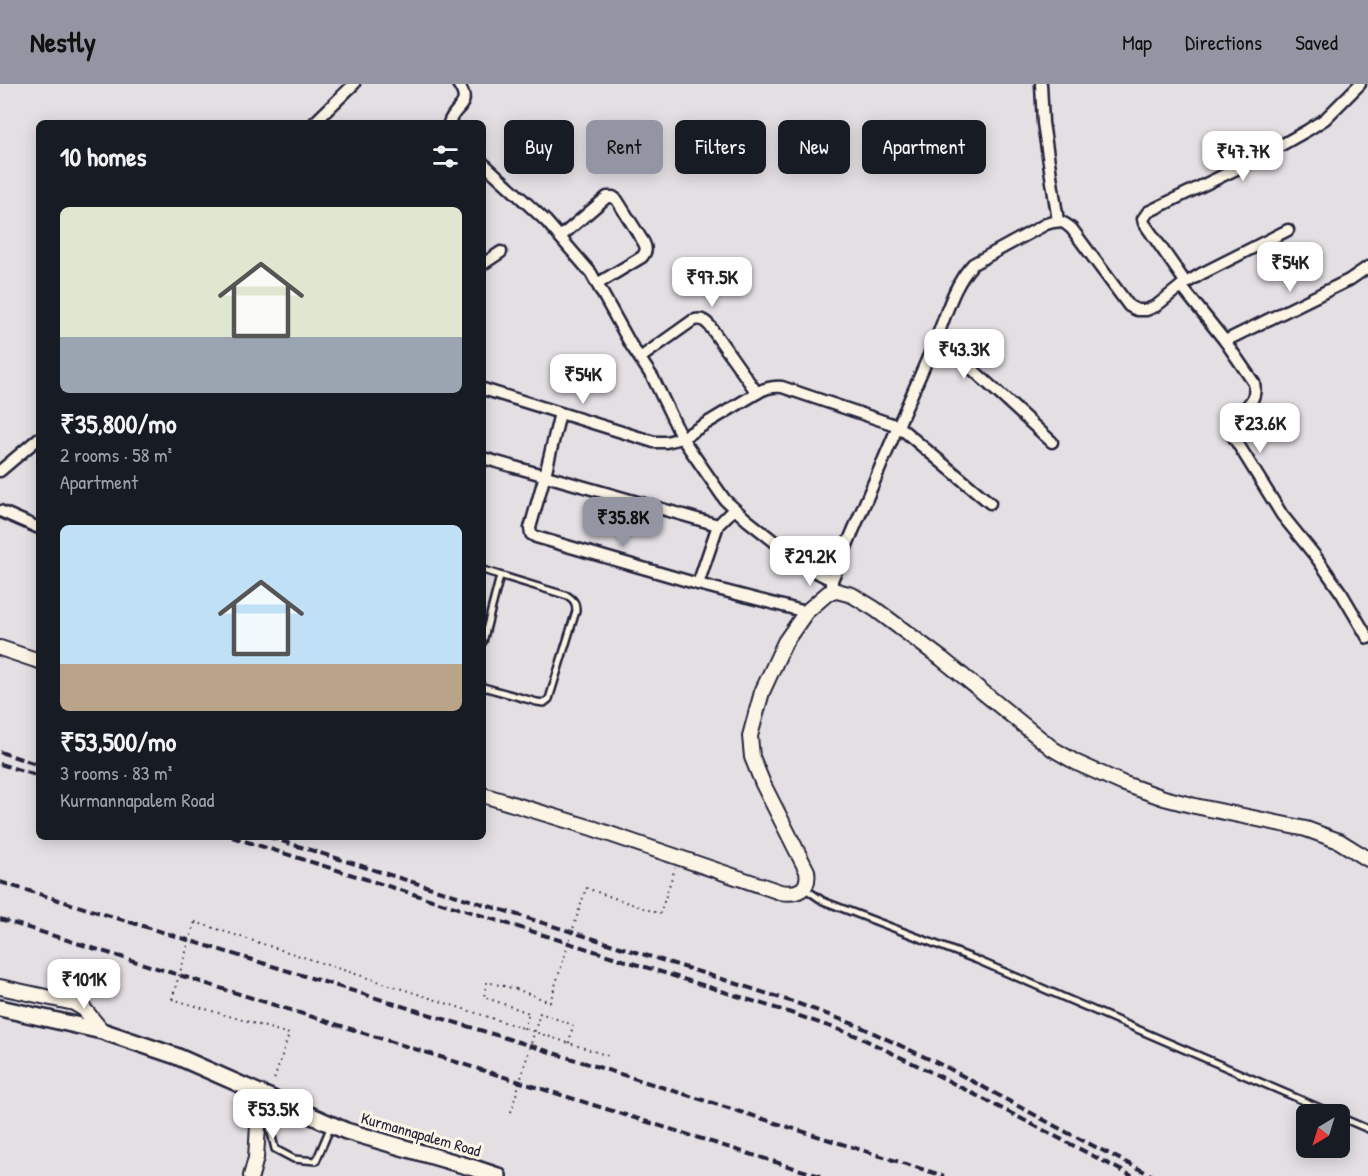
<!DOCTYPE html>
<html lang="en">
<head>
<meta charset="utf-8">
<style>
  body { margin:0; font-family:"Patrick Hand",sans-serif; background:#20242c; color:#f1f3f6; height:100vh; display:flex; flex-direction:column; font-size:22px; white-space:nowrap }
  * { box-sizing:border-box; margin:0 }
  p { font-size:20px; color:#9ea1a6 }
  .icon { flex:none; width:33px; height:33px; fill:none; stroke:currentColor; stroke-width:2; stroke-linecap:round; stroke-linejoin:round }
  .map { position:relative; flex:1; overflow:hidden }
  .drawer { position:absolute; left:36px; top:36px; width:450px; height:720px; display:flex; flex-direction:column; background:#171b24; border-radius:9px; box-shadow:0 3px 15px #0003 }
  .drawer>* { flex:none }
  .guide { position:absolute; left:504px; top:36px; width:570px; height:54px; display:flex; gap:12px }
  .needle { width:39px; rotate:218deg }
  .tools { position:absolute; left:1296px; top:1020px; display:grid; gap:12px }
  .tools a { display:grid; place-items:center; width:54px; height:54px; border-radius:9px; background:#171b24; box-shadow:0 3px 15px #0003; font-size:30px }
  .price { position:absolute; translate:-50% -51px; padding:0 14px; border-radius:12px; background:#fff; color:#222; font-size:20px; line-height:39px; filter:drop-shadow(0 2px 3px #0008) }
  .price::after { content:''; position:absolute; left:50%; top:36px; width:18px; height:14px; margin-left:-9px; background:inherit; clip-path:polygon(0 0,100% 0,50% 100%) }
  .price.on { background:#9495a2; color:#111 }
  ul { padding:0; list-style:none }
  li { display:grid; align-content:center; gap:12px; height:318px; padding:0 24px }
  li span { display:grid; place-items:center; height:186px; border-radius:9px; color:#555 }
  li>.icon { margin-inline-start:auto }
  span .icon { width:108px; height:108px; fill:#fffc; stroke-width:1 }
  li b { font-size:26px }
  h2 { display:flex; justify-content:space-between; align-items:center; height:72px; padding:0 24px; font-size:26px }
  .tag { padding:0 21px; border-radius:9px; background:#171b24; box-shadow:0 3px 15px #0003; font-size:21px; line-height:54px }
  .tag.on { background:#9495a2; color:#111 }
  header { display:flex; align-items:center; gap:36px; box-sizing:border-box; height:84px; padding:0 30px; background:#9495a2; color:#111 }
  header strong { font-size:28px }
  nav { display:flex; gap:33px; margin-inline-start:auto; font-size:21px }
  .map>svg:first-child { display:block }
  .lines { fill:none; stroke-linecap:round; stroke-linejoin:round }
  .service-casing { stroke:#22223b; stroke-width:10 }
  .minor-casing { stroke:#22223b; stroke-width:15 }
  .tertiary-casing { stroke:#22223b; stroke-width:18 }
  .secondary-casing { stroke:#22223b; stroke-width:20 }
  .path { stroke:#22223b; stroke-width:2; stroke-dasharray:1.5 4.5; stroke-linecap:butt }
  .service { stroke:#fcf5e5; stroke-width:5 }
  .minor { stroke:#fcf5e5; stroke-width:10 }
  .tertiary { stroke:#fcf5e5; stroke-width:14 }
  .secondary { stroke:#fcf5e5; stroke-width:15 }
  .rail { stroke:#22223b; stroke-width:4; stroke-dasharray:9 4.5; stroke-linecap:butt }
  .path-bridge { stroke:#22223b; stroke-width:2; stroke-dasharray:1.5 4.5; stroke-linecap:butt }
  .labels { text-anchor:middle; stroke-width:6; stroke-linejoin:round; paint-order:stroke }
  .street-label { font-size:16px; fill:#22223b; stroke:#fcf5e5 }
</style>
</head>
<body>
<header>
<strong>Nestly</strong>
<nav><a>Map</a><a>Directions</a><a>Saved</a></nav>
</header>
<div class="map">
<svg width="1368" height="1092" viewBox="0 0 1368 1092">
  <rect width="100%" height="100%" fill="#e3dfe3"/>
  <filter id="ink" filterUnits="userSpaceOnUse"><feTurbulence type="fractalNoise" baseFrequency=".0167" numOctaves="2"/><feDisplacementMap in="SourceGraphic" scale="12" xChannelSelector="R" yChannelSelector="G"/><feConvolveMatrix kernelMatrix="1 2 1 2 8 2 1 2 1" color-interpolation-filters="sRGB"/></filter>
  <g filter="url(#ink)">
    <g class="lines">
      <!-- service casing -->
      <g class="service-casing">
        <g id="service">
          <path d="M483 486 568 512C574 516 576 519 576 527L549 615 544 619 537 618 483 603"/>
          <path d="M483 558 500 492"/>
          <path d="M804 804 823 817 977 876 1334 1030"/>
          <path d="M275 1016 270 1044 275 1065 294 1075 316 1077 331 1042"/>
          <path d="M1340 1033 1368 1045"/>
        </g>
      </g>
      <!-- minor casing -->
      <g class="minor-casing">
        <g id="minor">
          <path d="M1041 0 1043 39 1058 137"/>
          <path d="M314 39 354 0"/>
          <path d="M449 39C455 21 473 22 458 0"/>
          <path d="M483 79 546 137 591 189 631 261 653 294 682 354 725 416 747 436 780 462 812 486 832 496V502"/>
          <path d="M560 153 607 113H613L617 116 644 159C647 165 646 168 642 173L597 200"/>
          <path d="M483 180 501 168"/>
          <path d="M1186 199 1144 139 1143 135 1148 128 1255 76 1308 46 1325 35 1360 0"/>
          <path d="M1181 202 1225 257 1254 299C1259 325 1233 325 1230 342 1230 344 1232 350 1233 352L1282 431 1316 473 1342 510 1368 554"/>
          <path d="M937 253C947 228 954 200 973 180L1046 140C1059 136 1062 136 1072 145L1129 222 1137 226H1146L1156 222 1181 202 1201 190 1288 146"/>
          <path d="M1225 257 1349 196 1368 183"/>
          <path d="M640 274 692 237C699 234 703 235 709 241L757 309"/>
          <path d="M483 305 654 358H666L682 354 757 309C765 304 772 302 782 303L898 342 832 496"/>
          <path d="M560 329 545 391 530 444 531 450 536 453 698 500 806 528"/>
          <path d="M483 374 718 441"/>
          <path d="M0 387 39 354"/>
          <path d="M990 419 898 342 937 253 1052 358"/>
          <path d="M0 427 39 444"/>
          <path d="M698 500 718 441 734 425"/>
        </g>
      </g>
      <!-- tertiary casing -->
      <g class="tertiary-casing">
        <g id="tertiary">
          <path d="M0 564 39 577"/>
          <path d="M483 711 592 744 780 808C797 811 810 806 807 787L763 700 752 673 750 652 762 608 785 558 806 528 828 509 837 507 852 511 875 525 942 575 1053 665 1077 679 1122 699 1164 714 1195 722 1306 745 1339 757 1368 775"/>
          <path d="M0 903 74 919 84 925 102 947"/>
          <path d="M251 1092 256 1074 260 1009"/>
        </g>
      </g>
      <!-- secondary casing -->
      <g class="secondary-casing">
        <path id="secondary" d="M0 924 102 947 176 972 346 1047 477 1085 498 1092"/>
      </g>
      <!-- path -->
      <g class="path">
        <path d="M660 830 675 784"/>
        <path d="M195 838 609 972"/>
        <path d="M516 905 487 898 484 913 529 929 524 945"/>
        <path d="M172 915 289 950 273 999"/>
        <path d="M569 959 573 941"/>
      </g>
      <!-- service -->
      <use href="#service" class="service"/>
      <!-- minor -->
      <use href="#minor" class="minor"/>
      <!-- tertiary -->
      <use href="#tertiary" class="tertiary"/>
      <!-- secondary -->
      <use href="#secondary" class="secondary"/>
      <!-- rail -->
      <g class="rail">
        <path d="M0 668 39 681"/>
        <path d="M0 680 39 692"/>
        <path d="M232 753 788 928 857 952 937 991 1132 1092"/>
        <path d="M269 753 725 896 799 920 859 942 948 984 1068 1049 1153 1092"/>
        <path d="M0 798 525 960 944 1092"/>
        <path d="M0 835 820 1092"/>
      </g>
      <!-- path-bridge -->
      <g class="path-bridge">
        <path d="M516 905 550 918 586 804 660 830"/>
        <path d="M172 915 195 838"/>
        <path d="M511 1028 540 929 573 941"/>
      </g>
    </g>
  </g>
  <g class="labels">
    <!-- street labels -->
    <g class="street-label">
      <text transform="translate(421 1050) rotate(16)" y="6">Kurmannapalem Road</text>
    </g>
  </g>
</svg>
<div class="tools">
<a><svg class="needle" viewBox="-14 -14 28 28"><path d="M0-13l5 13h-10z" fill="#e53935"/><path d="M0 13l5-13h-10z" fill="#9ea1a6"/></svg></a>
</div>
<b class="price" style="left:1243px;top:98px">₹47.7K</b>
<b class="price" style="left:1290px;top:209px">₹54K</b>
<b class="price" style="left:712px;top:224px">₹97.5K</b>
<b class="price" style="left:964px;top:296px">₹43.3K</b>
<b class="price" style="left:583px;top:321px">₹54K</b>
<b class="price" style="left:1260px;top:370px">₹23.6K</b>
<b class="price on" style="left:623px;top:464px">₹35.8K</b>
<b class="price" style="left:810px;top:503px">₹29.2K</b>
<b class="price" style="left:84px;top:926px">₹101K</b>
<b class="price" style="left:273px;top:1056px">₹53.5K</b>
<div class="guide">
<a class="tag">Buy</a>
<a class="tag on">Rent</a>
<a class="tag">Filters</a>
<a class="tag">New</a>
<a class="tag">Apartment</a>
</div>
<section class="drawer">
<h2>10 homes<svg class="icon" aria-label="filters" viewBox="0 0 24 24"><path d="M4 7h16M4 17h16"/><circle cx="9" cy="7" r="2"/><circle cx="15" cy="17" r="2"/></svg></h2>
<ul>
<li><span style="background:linear-gradient(#dfe7d0 70%,#9aa5b1 0)"><svg class="icon" aria-label="home" viewBox="0 0 24 24"><path d="M3 11l9-7 9 7M6 9v11h12V9"/></svg></span><div><b>₹35,800/mo</b><p>2 rooms · 58 m²</p><p>Apartment</p></div></li>
<li><span style="background:linear-gradient(#bfe0f5 75%,#b9a48a 0)"><svg class="icon" aria-label="home" viewBox="0 0 24 24"><path d="M3 11l9-7 9 7M6 9v11h12V9"/></svg></span><div><b>₹53,500/mo</b><p>3 rooms · 83 m²</p><p>Kurmannapalem Road</p></div></li>
</ul>
</section>
</div>
</body>
</html>
